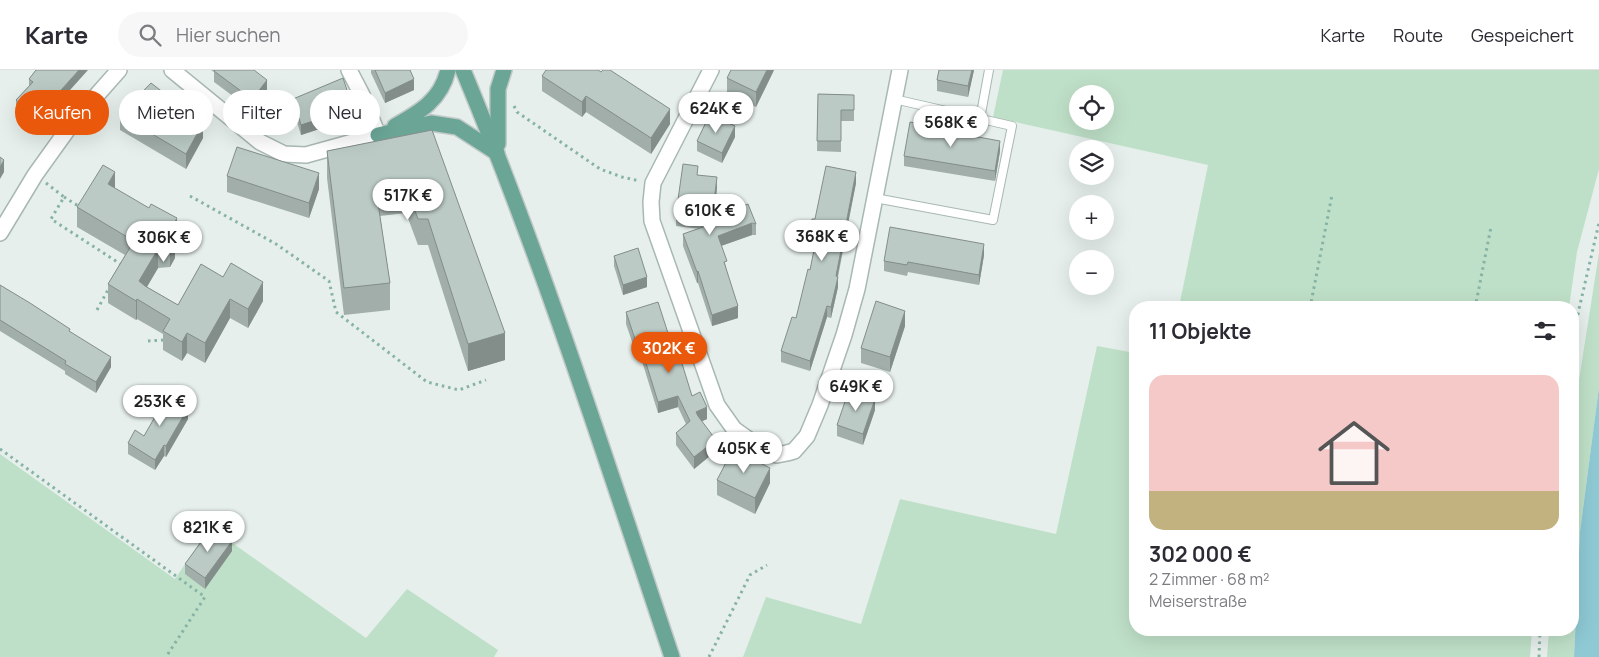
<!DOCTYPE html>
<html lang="de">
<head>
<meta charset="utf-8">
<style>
  body { margin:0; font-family:Manrope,sans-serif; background:#f7f7f7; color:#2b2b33; height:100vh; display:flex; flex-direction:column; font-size:19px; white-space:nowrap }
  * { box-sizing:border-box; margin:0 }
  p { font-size:16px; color:#7c7c81 }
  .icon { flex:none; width:28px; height:28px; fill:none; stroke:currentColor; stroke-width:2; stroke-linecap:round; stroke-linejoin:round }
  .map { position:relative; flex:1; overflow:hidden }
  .panel { position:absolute; left:1129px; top:231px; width:450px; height:335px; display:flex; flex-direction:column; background:#fff; border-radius:20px; box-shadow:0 5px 20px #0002 }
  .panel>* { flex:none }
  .top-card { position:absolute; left:15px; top:20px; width:475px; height:45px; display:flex; gap:10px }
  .tools { position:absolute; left:1069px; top:15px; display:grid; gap:10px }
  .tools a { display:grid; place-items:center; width:45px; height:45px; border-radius:50%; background:#fff; box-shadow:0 5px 20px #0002; font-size:25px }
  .price { position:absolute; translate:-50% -42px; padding:0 11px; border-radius:18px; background:#fff; color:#222; font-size:16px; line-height:32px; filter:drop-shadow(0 1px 2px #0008) }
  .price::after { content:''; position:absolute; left:50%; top:30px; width:15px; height:11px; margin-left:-8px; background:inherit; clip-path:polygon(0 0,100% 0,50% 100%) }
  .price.on { background:#ea580c; color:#fff }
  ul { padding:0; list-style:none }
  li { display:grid; align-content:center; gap:10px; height:265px; padding:0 20px }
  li+li { border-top:1px solid #e1e1e2 }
  li span { display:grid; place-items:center; height:155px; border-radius:15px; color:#555 }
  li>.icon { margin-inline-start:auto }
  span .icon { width:90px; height:90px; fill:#fffc; stroke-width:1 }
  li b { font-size:21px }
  h2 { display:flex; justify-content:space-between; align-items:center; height:60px; padding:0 20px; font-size:21px }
  .tag { padding:0 18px; border-radius:22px; background:#fff; box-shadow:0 5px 20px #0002; font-size:18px; line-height:45px }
  .tag.on { background:#ea580c; color:#fff }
  header { display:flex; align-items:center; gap:30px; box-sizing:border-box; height:70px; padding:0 25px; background:#fff; border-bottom:1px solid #e1e1e2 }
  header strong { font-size:24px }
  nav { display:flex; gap:28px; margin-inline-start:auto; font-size:18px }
  .search { width:350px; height:45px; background:#f7f7f7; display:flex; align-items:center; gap:12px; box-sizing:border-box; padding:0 18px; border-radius:28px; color:#7c7c81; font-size:19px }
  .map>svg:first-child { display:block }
  .green { fill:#bfe0c8; fill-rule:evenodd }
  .water { fill:#8ec9d4 }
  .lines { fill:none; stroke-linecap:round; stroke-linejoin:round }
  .lane-casing { stroke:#a8b8b2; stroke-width:10 }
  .street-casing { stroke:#a8b8b2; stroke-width:18 }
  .primary-casing { stroke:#c2cac8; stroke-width:18 }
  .path { stroke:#86b3a5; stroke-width:3; stroke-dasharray:2.5 4; stroke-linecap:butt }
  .lane { stroke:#fff; stroke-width:8 }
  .street { stroke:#fff; stroke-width:15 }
  .primary { stroke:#6aa596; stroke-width:15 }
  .wall { fill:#a1aea9 }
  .shaded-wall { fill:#838d89 }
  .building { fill:#bbcac4; stroke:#838d89 }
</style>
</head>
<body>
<header>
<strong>Karte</strong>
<div class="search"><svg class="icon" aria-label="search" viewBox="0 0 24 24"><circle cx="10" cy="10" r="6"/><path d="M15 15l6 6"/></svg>Hier suchen</div>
<nav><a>Karte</a><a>Route</a><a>Gespeichert</a></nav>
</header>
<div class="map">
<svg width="1599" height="587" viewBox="0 0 1599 587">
  <rect width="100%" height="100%" fill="#e6efeb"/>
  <!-- green -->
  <g class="green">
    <path d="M1003 0H1599V99L1577 182 1569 237H1179L1208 95 993 47ZM1078 24H1105V51H1078Z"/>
    <path d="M1599 183V317L1580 462 1574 587H1547L1549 560H1572L1573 348Z"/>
    <path d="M1097 276 1135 283V560H1532L1530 587H743L766 527 861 554 900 429 1056 464Z"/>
    <path d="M0 384 175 509 210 457 366 568 407 519 498 580 494 587H0Z"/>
  </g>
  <!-- water -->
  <path class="water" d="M1599 317V587H1574L1580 462Z"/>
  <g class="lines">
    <!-- lane casing -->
    <g class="lane-casing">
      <g id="lane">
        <path d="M980 49 989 0"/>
        <path d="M875 128 993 150 1012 56 894 29"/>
      </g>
    </g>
    <!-- street casing -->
    <g class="street-casing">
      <g id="street">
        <path d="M172 0 260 72 284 84 306 85 378 65 362 25 349 0"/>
        <path d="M711 0 653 113 651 132 652 151 717 335 734 359 766 382 777 385 787 383 794 381 807 366 820 335 844 265 857 219 900 0"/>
        <path d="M0 163 35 105 73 52 119 0"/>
      </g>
    </g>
    <!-- primary casing -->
    <g class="primary-casing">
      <g id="primary">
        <path d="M463 0C543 192 606 390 672 587"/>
        <path d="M395 56C420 42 441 30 448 0"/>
        <path d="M378 65 431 53 457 57 497 83"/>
        <path d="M498 74V19L504 0"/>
      </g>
    </g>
    <!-- path -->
    <g class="path">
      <path d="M514 36 517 42 600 99 622 107 640 111"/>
      <path d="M46 113 64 127 51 149 122 195"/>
      <path d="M190 126 276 174 329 211 336 242 427 312 459 320 486 310"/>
      <path d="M64 127 80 137"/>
      <path d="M1310 238 1332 125"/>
      <path d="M1475 238 1491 157"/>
      <path d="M97 240 109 218"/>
      <path d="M148 271 163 270 165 266"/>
      <path d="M1572 277 1579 239 1599 153"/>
      <path d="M0 379 205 527 166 587"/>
      <path d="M709 587 750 505 767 495"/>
      <path d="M1539 587 1540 560"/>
    </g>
    <!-- lane -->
    <use href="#lane" class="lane"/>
    <!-- street -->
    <use href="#street" class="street"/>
    <!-- primary -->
    <use href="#primary" class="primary"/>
  </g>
  <!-- wall -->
  <g class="wall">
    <path d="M36 0V58L16 41V30L29 16V9Z"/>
    <path d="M211 0H254L267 21 254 38H249L214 12V2Z"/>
    <path d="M371 0H410L414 20 385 33 371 3Z"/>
    <path d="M774 0 756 37 727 23V8Z"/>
    <path d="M939 0H974L968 27 937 21V10Z"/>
    <path d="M601 2 670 54 651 84 586 42 582 47 542 21V6Z"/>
    <path d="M818 24 854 25V51H841V82L817 81Z"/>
    <path d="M293 29 353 48 301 65 293 39Z"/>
    <path d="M120 45 203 68 186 99 120 60Z"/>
    <path d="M930 58 1000 81 995 111 904 96V86Z"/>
    <path d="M432 60 505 290 468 301 428 175H418L406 143 380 146 390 213V240L344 245 327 108V81Z"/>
    <path d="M735 67 722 93 697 81V71Z"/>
    <path d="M698 105 717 118 714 146 756 154V165H752L721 176 738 248 712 256 698 213H697L683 176V164L700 159 676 156V144Z"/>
    <path d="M227 106 319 119 309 148 227 122Z"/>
    <path d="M856 113 838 207V217L831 248 827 247 810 301 781 292V281L796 248 810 200 815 175 809 174V163L815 149Z"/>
    <path d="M115 118 177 168 175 171V188L170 197 158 198 147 217 178 235 201 194 263 231 248 258 230 248 205 293 187 283 182 291 163 280V264L137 249 136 250 108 233V214L125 185 77 157V137Z"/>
    <path d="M984 185 979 215 908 202 907 206 884 201V191Z"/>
    <path d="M614 186 647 217 623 225 614 196Z"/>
    <path d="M0 215 70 262 111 297 96 323 65 304V301L0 261Z"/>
    <path d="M626 242 676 288 692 326 707 349 702 351 716 381 694 399 676 375V363L686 354 678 337 658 343 641 288 638 289 626 254Z"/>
    <path d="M905 256 890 302 861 293V278Z"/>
    <path d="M153 334 188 349 166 387 164 386 155 400 128 384V373L144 366 156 346 153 344Z"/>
    <path d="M875 340 863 375 837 366V355Z"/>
    <path d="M717 410 770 413 755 444 717 425Z"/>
    <path d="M232 481 205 519 185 504V494Z"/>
  </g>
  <!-- shaded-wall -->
  <g class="shaded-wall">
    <path d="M79 0H88L36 58V48Z"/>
    <path d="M767 0H774L756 37V22Z"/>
    <path d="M972 0H974L968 27V16Z"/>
    <path d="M414 9V20L385 33V23Z"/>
    <path d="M267 10V21L254 38V27Z"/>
    <path d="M586 26V42L582 47V32Z"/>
    <path d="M353 38V48L301 65V55Z"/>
    <path d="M670 39V54L651 84V68Z"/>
    <path d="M203 53V68L186 99V84Z"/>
    <path d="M735 56V67L722 93V83Z"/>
    <path d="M1000 71V81L995 111V101Z"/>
    <path d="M4 90V102L0 109V97Z"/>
    <path d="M115 102V122L108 114Z"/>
    <path d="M856 102V113L836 213 838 207V217L831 248V237L836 206Z"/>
    <path d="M319 103V119L309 148V133Z"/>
    <path d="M717 107V118L713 149H712Z"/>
    <path d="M177 148V168L175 171V188L170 197V177L171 159Z"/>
    <path d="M752 153V165L718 177V166Z"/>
    <path d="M984 174V185L979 215V205Z"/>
    <path d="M158 179V198L139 230V211Z"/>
    <path d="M698 201V213H697V202Z"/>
    <path d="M647 207V217L623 225V215Z"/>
    <path d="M263 212V231L248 258V239Z"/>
    <path d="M137 229V249L136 250V231Z"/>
    <path d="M230 229V248L205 293V273Z"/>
    <path d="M738 236V248L712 256V245Z"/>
    <path d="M827 236V247L810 301V291Z"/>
    <path d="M905 241V256L890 302V287Z"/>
    <path d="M187 263V283L182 291V272Z"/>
    <path d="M505 263V290L468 301V274Z"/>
    <path d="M641 277V288L638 289V278Z"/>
    <path d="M111 287V297L96 323V312Z"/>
    <path d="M678 326V337L658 343V332Z"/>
    <path d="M875 329V340L863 375V364Z"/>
    <path d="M707 337V349L696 354V342Z"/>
    <path d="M188 338V349L166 387V376Z"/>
    <path d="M716 370V381L694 399V387Z"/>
    <path d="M164 375V386L155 400V390Z"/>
    <path d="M770 398V413L755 444V428Z"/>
    <path d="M232 471V481L205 519V508Z"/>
  </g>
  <!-- building -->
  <g class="building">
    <path d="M36 0H79L36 48 16 30 33 12 29 9Z"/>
    <path d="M215 0H254L267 10 254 27H249L214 1Z"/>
    <path d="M375 0H410L414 9 385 23Z"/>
    <path d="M546 0H598L601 2 603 0H610L670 39 651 68 586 26 582 32 542 6Z"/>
    <path d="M731 0H767L756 22 727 8Z"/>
    <path d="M939 0H972L968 16 937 10Z"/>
    <path d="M343 8 353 38 301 55 293 29Z"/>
    <path d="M151 13 203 53 186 84 120 45Z"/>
    <path d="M818 24 854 25V40H841V71H817Z"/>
    <path d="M710 44 735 56 722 83 697 71Z"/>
    <path d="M910 52 930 56 929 58 1000 71 995 101 904 86Z"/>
    <path d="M432 60 505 263 468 274 428 149H418L406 116 376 120 390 213 344 218 327 81Z"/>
    <path d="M237 77 319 103 309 133 227 106Z"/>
    <path d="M0 87 4 90 0 97Z"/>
    <path d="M683 94 698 96 697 105 717 107 712 147 748 134 756 154 752 153 718 166 727 191 724 192 738 236 712 245 698 201 697 202 683 164 723 150 676 144Z"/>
    <path d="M103 95 115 102 108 114 149 138 151 134 177 148 171 159 175 168 170 177 158 179 139 211 145 216 178 235 201 194 223 207 231 193 263 212 248 239 230 229 205 273 187 263 182 272 163 261 170 249 137 229 136 231 108 214 134 171 77 137Z"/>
    <path d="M826 96 856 102 836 206 838 207 831 237 827 236 810 291 781 281 792 247 796 248 808 199 810 200 817 165 809 163 812 149H815Z"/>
    <path d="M890 157 984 174 979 205 908 192 907 195 884 191Z"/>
    <path d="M638 178 647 207 623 215 614 186Z"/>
    <path d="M0 215 30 233 70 259 69 261 111 287 96 312 65 294 66 291 0 250Z"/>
    <path d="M876 231 905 241 890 287 861 278Z"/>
    <path d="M658 232 676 288 680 287 692 326 700 322 707 337 696 342 698 346 716 370 694 387 676 363 690 351 678 326 658 332 641 277 638 278 626 242Z"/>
    <path d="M849 320 875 329 863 364 837 355Z"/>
    <path d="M160 321 188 338 166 376 164 375 155 390 128 373 135 360 144 366 160 338 153 334Z"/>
    <path d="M733 379 770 398 755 428 717 410Z"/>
    <path d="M212 457 232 471 205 508 185 494Z"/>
  </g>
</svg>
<div class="tools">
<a><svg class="icon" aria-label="locate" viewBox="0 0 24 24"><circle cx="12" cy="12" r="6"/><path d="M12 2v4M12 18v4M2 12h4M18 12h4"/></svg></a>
<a><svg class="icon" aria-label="layers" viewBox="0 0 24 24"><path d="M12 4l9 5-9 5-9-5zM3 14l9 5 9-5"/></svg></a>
<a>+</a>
<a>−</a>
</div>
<b class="price" style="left:716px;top:64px">624K €</b>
<b class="price" style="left:951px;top:78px">568K €</b>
<b class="price" style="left:408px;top:151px">517K €</b>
<b class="price" style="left:710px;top:166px">610K €</b>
<b class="price" style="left:822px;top:192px">368K €</b>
<b class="price" style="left:164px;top:193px">306K €</b>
<b class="price on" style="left:669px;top:304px">302K €</b>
<b class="price" style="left:856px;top:342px">649K €</b>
<b class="price" style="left:160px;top:357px">253K €</b>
<b class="price" style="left:744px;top:404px">405K €</b>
<b class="price" style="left:208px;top:483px">821K €</b>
<div class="top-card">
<a class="tag on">Kaufen</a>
<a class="tag">Mieten</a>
<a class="tag">Filter</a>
<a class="tag">Neu</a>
</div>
<section class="panel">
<h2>11 Objekte<svg class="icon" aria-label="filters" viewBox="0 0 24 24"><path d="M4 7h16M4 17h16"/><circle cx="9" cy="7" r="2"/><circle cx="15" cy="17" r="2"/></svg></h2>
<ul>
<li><span style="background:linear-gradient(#f6c9c9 75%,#c2b280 0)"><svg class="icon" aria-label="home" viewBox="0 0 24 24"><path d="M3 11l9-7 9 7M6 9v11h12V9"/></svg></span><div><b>302 000 €</b><p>2 Zimmer · 68 m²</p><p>Meiserstraße</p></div></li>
</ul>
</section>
</div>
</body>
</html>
